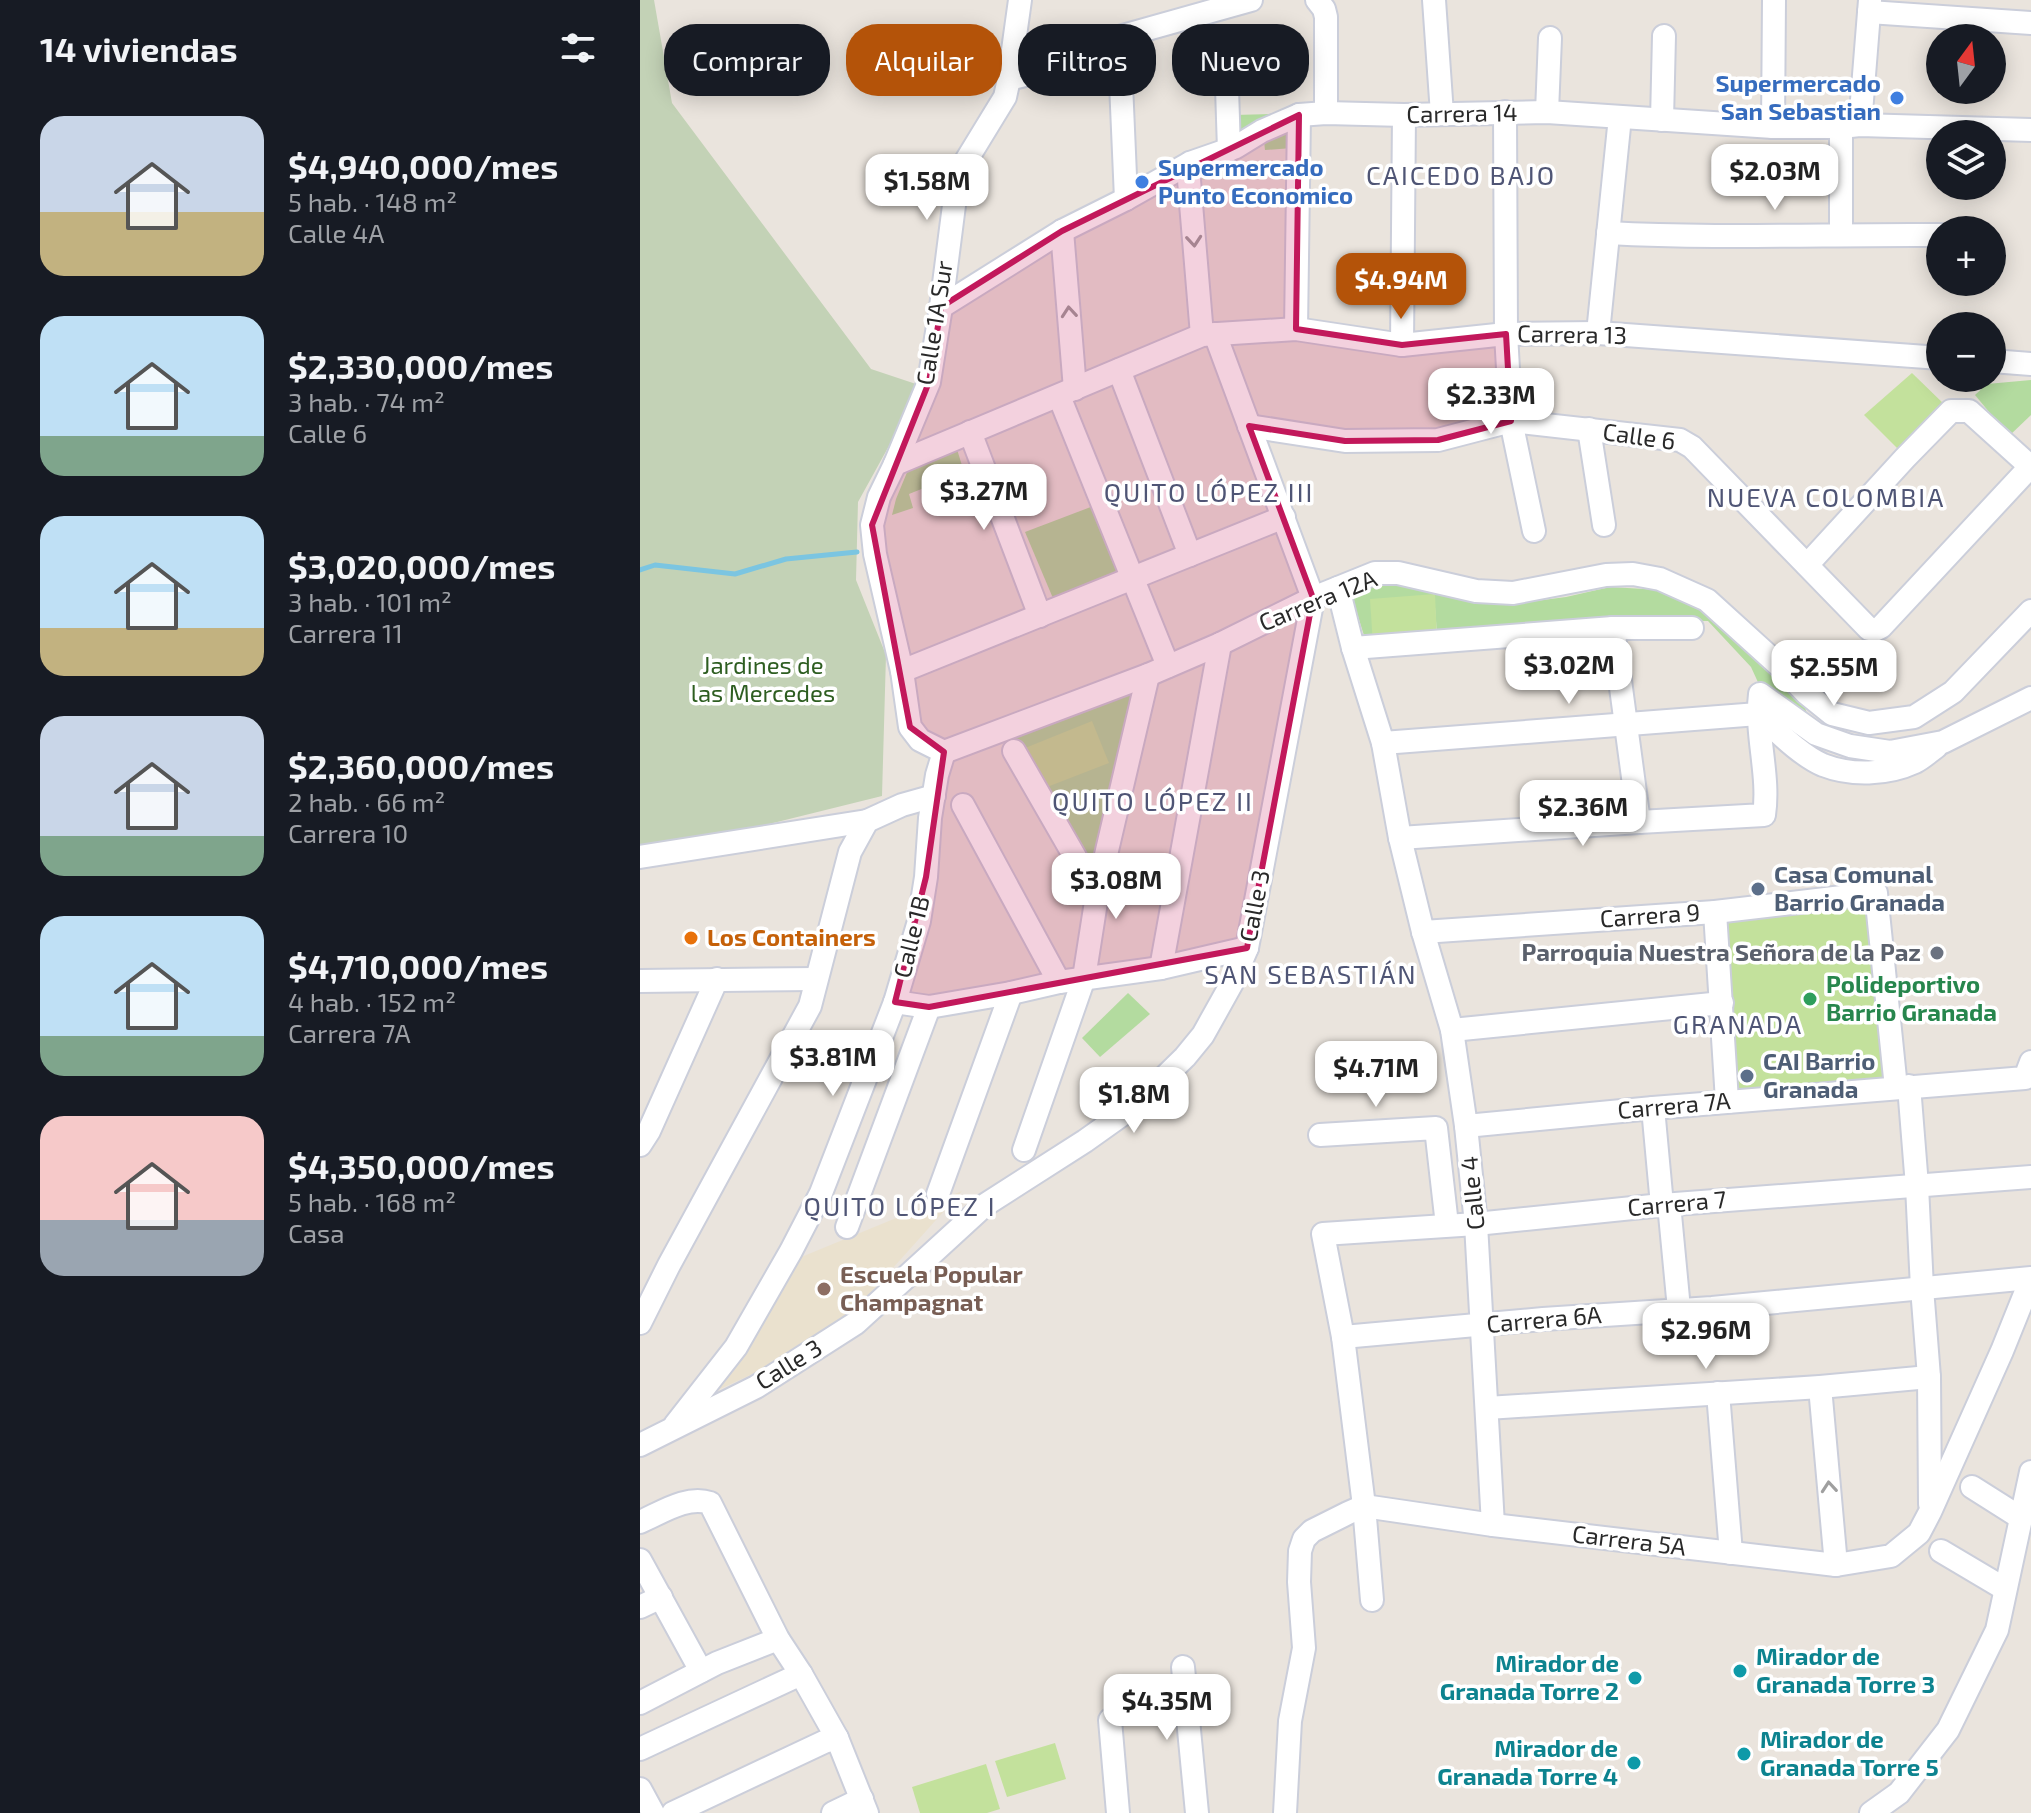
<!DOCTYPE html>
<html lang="es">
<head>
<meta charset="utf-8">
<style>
  body { margin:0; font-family:"Exo 2",sans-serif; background:#242831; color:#f1f3f6; height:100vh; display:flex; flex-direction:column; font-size:30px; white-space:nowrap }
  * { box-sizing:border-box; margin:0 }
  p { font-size:26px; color:#9ea1a6 }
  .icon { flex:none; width:44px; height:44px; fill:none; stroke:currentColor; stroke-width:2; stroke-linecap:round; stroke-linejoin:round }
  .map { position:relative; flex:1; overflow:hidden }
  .panel { display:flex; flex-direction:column; background:#171b24; width:640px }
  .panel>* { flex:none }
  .guide { position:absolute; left:24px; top:24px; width:760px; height:72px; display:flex; gap:16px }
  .needle { width:52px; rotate:15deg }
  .buttons { position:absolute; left:1286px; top:24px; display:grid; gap:16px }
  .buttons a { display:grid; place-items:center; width:80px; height:80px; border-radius:50%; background:#171b24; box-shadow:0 4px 20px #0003; font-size:40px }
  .price { position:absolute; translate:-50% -68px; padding:0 18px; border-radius:16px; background:#fff; color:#222; font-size:26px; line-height:52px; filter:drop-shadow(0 2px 4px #0008) }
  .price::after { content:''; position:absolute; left:50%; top:48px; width:24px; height:18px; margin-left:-12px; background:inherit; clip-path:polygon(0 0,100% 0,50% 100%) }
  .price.current { background:#b45309; color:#fff }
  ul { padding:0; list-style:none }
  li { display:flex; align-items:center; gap:24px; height:200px; padding:0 40px }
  li span { display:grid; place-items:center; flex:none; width:224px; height:160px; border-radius:24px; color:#555 }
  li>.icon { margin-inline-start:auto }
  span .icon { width:96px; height:96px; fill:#fffc; stroke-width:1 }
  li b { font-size:34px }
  h2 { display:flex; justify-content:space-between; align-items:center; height:96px; padding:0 40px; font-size:34px }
  .chip { padding:0 28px; border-radius:32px; background:#171b24; box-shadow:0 4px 20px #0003; font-size:28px; line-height:72px }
  .chip.current { background:#b45309; color:#fff }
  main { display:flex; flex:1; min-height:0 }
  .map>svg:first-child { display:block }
  .education { fill:#eae1ce }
  .green { fill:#b3db9f }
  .cemetery { fill:#c3d2b6 }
  .pitch { fill:#c3e19c }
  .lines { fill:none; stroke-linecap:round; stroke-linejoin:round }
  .stream { stroke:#7bc5e1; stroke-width:5 }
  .minor-casing { stroke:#cbceda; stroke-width:26 }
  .minor { stroke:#fff; stroke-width:22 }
  .oneway { stroke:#9f9f9f }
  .marked { fill:#c2185b; fill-opacity:0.2; stroke:#c2185b; stroke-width:6; stroke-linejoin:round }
  .shop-dot { fill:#3f7fe0; stroke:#fff; stroke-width:3 }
  .service-dot { fill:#5c6f8a; stroke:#fff; stroke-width:3 }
  .food-dot { fill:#e8710a; stroke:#fff; stroke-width:3 }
  .worship-dot { fill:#6b7280; stroke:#fff; stroke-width:3 }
  .leisure-dot { fill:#2e9e5b; stroke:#fff; stroke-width:3 }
  .education-dot { fill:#8d6e63; stroke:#fff; stroke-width:3 }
  .culture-dot { fill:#0f9aa8; stroke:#fff; stroke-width:3 }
  .labels { text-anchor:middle; stroke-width:7; stroke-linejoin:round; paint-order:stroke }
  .shop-label { font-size:24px; font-weight:bold; fill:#366cbe; stroke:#fff; text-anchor:end }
  .street-label { font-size:24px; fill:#292929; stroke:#fff }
  .park-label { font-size:24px; fill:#2e5e21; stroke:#fff }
  .service-label { font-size:24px; font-weight:bold; fill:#4e5e75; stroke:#fff; text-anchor:start }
  .food-label { font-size:24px; font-weight:bold; fill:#c56008; stroke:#fff; text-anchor:start }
  .worship-label { font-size:24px; font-weight:bold; fill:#5b616d; stroke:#fff; text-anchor:end }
  .leisure-label { font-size:24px; font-weight:bold; fill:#27864d; stroke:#fff; text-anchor:start }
  .education-label { font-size:24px; font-weight:bold; fill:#785e54; stroke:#fff; text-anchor:start }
  .culture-label { font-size:24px; font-weight:bold; fill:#0d838f; stroke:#fff; text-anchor:start }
  .neighbourhood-label { font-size:26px; letter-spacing:2px; fill:#4f5575; stroke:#fff }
</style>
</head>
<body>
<main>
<section class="panel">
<h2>14 viviendas<svg class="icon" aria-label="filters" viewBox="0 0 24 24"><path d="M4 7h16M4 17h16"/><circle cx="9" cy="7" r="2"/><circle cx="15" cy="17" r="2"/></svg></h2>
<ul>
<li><span style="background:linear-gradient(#c9d6e8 60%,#c2b280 0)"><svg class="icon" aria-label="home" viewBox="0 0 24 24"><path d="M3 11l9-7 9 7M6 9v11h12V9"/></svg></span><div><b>$4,940,000/mes</b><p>5 hab. · 148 m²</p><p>Calle 4A</p></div></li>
<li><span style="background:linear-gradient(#bfe0f5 75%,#7fa58c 0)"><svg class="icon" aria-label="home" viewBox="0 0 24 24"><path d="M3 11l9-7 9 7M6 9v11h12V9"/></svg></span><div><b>$2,330,000/mes</b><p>3 hab. · 74 m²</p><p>Calle 6</p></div></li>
<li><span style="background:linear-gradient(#bfe0f5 70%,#c2b280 0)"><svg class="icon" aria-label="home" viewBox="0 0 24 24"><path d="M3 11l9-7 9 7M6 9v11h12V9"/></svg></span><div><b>$3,020,000/mes</b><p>3 hab. · 101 m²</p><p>Carrera 11</p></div></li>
<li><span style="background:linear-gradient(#c9d6e8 75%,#7fa58c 0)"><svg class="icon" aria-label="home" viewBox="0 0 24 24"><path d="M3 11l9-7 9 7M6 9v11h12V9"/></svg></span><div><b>$2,360,000/mes</b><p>2 hab. · 66 m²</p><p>Carrera 10</p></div></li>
<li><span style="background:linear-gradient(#bfe0f5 75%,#7fa58c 0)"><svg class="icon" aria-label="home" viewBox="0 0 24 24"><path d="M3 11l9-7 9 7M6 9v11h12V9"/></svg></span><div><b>$4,710,000/mes</b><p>4 hab. · 152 m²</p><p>Carrera 7A</p></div></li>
<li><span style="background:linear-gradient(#f6c9c9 65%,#9aa5b1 0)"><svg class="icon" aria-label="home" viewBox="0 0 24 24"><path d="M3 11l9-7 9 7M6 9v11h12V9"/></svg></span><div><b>$4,350,000/mes</b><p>5 hab. · 168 m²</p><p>Casa</p></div></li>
</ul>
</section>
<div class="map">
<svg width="1391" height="1813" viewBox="0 0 1391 1813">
  <rect width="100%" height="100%" fill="#eae4dd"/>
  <!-- education -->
  <path class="education" d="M322 1191 208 1318 123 1369 65 1396 154 1260Z"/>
  <!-- green -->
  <g class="green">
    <path d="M636 114 592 141 594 115Z"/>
    <path d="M648 121 652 148 625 150 623 132Z"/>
    <path d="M596 148 597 177 550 180 551 164Z"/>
    <path d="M1391 380V415L1369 436 1335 395 1347 384Z"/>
    <path d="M316 446 324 472 269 494 273 508 252 515 256 499 268 470Z"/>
    <path d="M456 505 485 574 415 603 385 532Z"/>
    <path d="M751 581 872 604 926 597 970 587 1022 590 1061 606 1162 697 1171 728 1122 691 1111 667 1068 621 995 620 797 634 794 594 733 645H727L711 594Z"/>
    <path d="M496 688 453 877 371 738Z"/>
    <path d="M488 993 510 1014 460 1057 442 1038Z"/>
  </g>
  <!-- cemetery -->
  <path class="cemetery" d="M0 0H14L32 103 231 369 282 386 218 502 216 580 246 655 242 796 125 825 0 846Z"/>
  <!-- pitch -->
  <g class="pitch">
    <path d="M1272 373 1307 407 1262 453 1224 415Z"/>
    <path d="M795 594 797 640 733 645 730 599Z"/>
    <path d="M452 721 469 763 402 789 385 748Z"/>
    <path d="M1244 900 1260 1078 1094 1095 1083 920Z"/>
    <path d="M415 1743 426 1779 367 1797 355 1761Z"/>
    <path d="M346 1764 360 1809 347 1813H280L272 1787Z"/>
  </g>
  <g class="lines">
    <!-- stream -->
    <path class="stream" d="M0 570 15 565 95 574 146 559 217 552"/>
    <!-- minor casing -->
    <g class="minor-casing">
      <g id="minor">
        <path d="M677 0 684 9 686 17V113"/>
        <path d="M794 0 802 114"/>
        <path d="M1229 12 1391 23"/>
        <path d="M479 37 486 199"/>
        <path d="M586 57 589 150"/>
        <path d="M369 79 442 61 479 37 611 0"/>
        <path d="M865 112 866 334 871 421 894 531"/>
        <path d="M907 112 910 38"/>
        <path d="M1022 120 1024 36"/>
        <path d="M1220 125 1230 0"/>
        <path d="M1133 127 1134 0"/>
        <path d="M550 163 549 180 562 335"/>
        <path d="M422 231 435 389"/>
        <path d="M968 233C1079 239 1189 234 1300 235"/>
        <path d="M1201 234V127"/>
        <path d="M301 307 422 231 486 199 550 163 596 147 622 131 659 115 686 113 764 115 907 112 1133 127H1201L1220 125 1391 130"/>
        <path d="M656 329 659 115"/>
        <path d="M958 333 980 117"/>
        <path d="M575 334 673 598"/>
        <path d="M762 345 764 115"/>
        <path d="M1352 361 1391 364"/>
        <path d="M479 370 550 555"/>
        <path d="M419 396 528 666"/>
        <path d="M609 426 705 441 798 440 871 421 1040 440 1052 447 1229 629 1235 630 1241 627 1390 467"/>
        <path d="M949 429 964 525"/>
        <path d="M330 432 400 616"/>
        <path d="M255 464 562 335 656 329 762 345 866 334 958 333 1300 358"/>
        <path d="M1167 565 1265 458 1311 411H1329L1391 467"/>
        <path d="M698 588 713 648 743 743 760 838 783 932 812 1030 826 1126 836 1224 853 1525"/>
        <path d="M973 628 999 822"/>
        <path d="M713 648 973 628H1052"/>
        <path d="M262 671 644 517"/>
        <path d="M743 743 1118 714C1136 730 1160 755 1183 765 1211 776 1247 775 1275 762 1283 758 1289 752 1296 747"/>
        <path d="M374 751 454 890 457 893"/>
        <path d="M304 752 508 675 580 644 673 598 735 573H758L836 591 873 593 966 575 993 574 1020 579 1067 600 1142 668 1166 693 1192 714 1229 723 1274 717 1313 692 1391 611"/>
        <path d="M304 752 280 740 270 727 262 671 235 554 232 525 239 497 255 464 289 382 301 307 318 174 365 97 369 79 380 0"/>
        <path d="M323 805 419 982"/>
        <path d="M760 838 999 822 1124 815C1130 775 1115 735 1120 694L1176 734 1210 746 1250 752 1303 742 1391 698"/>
        <path d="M0 857 227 821"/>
        <path d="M1075 912 1087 1101"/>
        <path d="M783 932 1075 912 1236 893 1256 1088"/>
        <path d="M521 968 580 644"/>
        <path d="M0 981 176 979"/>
        <path d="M255 1002 289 1007 371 993 419 982 521 968 607 948"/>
        <path d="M812 1030 1082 1003"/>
        <path d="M1269 1086 1277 1186 1282 1288 1289 1377 1290 1504"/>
        <path d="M1013 1108 1022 1205"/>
        <path d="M826 1126 1013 1108 1385 1078 1391 1062"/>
        <path d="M680 1135 796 1128 807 1225"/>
        <path d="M0 1145 9 1131 77 979"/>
        <path d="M384 1150 444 978 458 889 508 675"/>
        <path d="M298 1194 371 993"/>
        <path d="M1029 1204 1039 1309"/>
        <path d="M207 1227 289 1007"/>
        <path d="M0 1323 29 1265 170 1006 210 852 227 821 262 805 294 796"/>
        <path d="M703 1337 903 1319 1072 1308 1391 1278"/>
        <path d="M1180 1387 1196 1565"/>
        <path d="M1078 1393 1091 1553"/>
        <path d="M847 1408 1180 1387 1289 1377"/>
        <path d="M35 1425 96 1347 151 1251 181 1193 255 1002 279 921 286 877 290 818 297 775 304 752"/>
        <path d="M0 1445 116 1387 216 1323 345 1205 445 1141 497 1104 545 1057 563 1035 592 983 607 948 673 598"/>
        <path d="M1332 1487 1381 1518"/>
        <path d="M0 1522C21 1513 47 1495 70 1503L138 1639 161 1674 197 1738 227 1813"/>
        <path d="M1301 1551 1365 1589"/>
        <path d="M0 1560 61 1671"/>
        <path d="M732 1600 724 1506 703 1337 683 1234 836 1224 1022 1205 1391 1177"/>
        <path d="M0 1607 21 1597"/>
        <path d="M543 1667 557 1813"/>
        <path d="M0 1703 77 1663 138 1639"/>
        <path d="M470 1720 478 1813"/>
        <path d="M0 1749 161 1674"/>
        <path d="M0 1789 13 1813"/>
        <path d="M33 1813 184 1742 197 1738"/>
        <path d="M193 1813 222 1799"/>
        <path d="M645 1813 650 1721 664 1648 659 1582 660 1551 664 1539 672 1531 708 1513 724 1506 853 1525 1196 1565 1251 1556 1279 1533 1290 1512 1362 1351 1391 1279"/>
        <path d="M1231 1813 1259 1793 1308 1730 1357 1630 1391 1472"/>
      </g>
    </g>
    <!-- minor -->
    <use href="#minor" class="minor"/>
  </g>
  <!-- one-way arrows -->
  <defs><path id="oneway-chevron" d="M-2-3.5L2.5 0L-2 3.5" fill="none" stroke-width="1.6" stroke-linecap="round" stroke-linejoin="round" transform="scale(2)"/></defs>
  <g class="oneway">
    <use href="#oneway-chevron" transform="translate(554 241) rotate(85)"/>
    <use href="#oneway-chevron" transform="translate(429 312) rotate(-95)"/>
    <use href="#oneway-chevron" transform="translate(1189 1487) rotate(-95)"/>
  </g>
  <!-- marked area -->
  <path class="marked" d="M659 115 656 329 762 345 866 334 871 421 798 440 705 441 609 426 673 598 607 948 289 1007 255 1002 286 877 304 752 270 727 232 525 289 382 301 307 422 231Z"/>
  <!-- markers -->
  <g class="shop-dot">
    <circle cx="1257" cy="98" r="8"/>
    <circle cx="502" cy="182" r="8"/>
  </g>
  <g class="service-dot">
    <circle cx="1118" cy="889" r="8"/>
    <circle cx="1107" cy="1076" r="8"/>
  </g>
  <circle class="food-dot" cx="51" cy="938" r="8"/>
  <circle class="worship-dot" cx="1297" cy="953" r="8"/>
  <circle class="leisure-dot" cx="1170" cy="999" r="8"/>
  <circle class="education-dot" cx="184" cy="1289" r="8"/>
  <g class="culture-dot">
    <circle cx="1100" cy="1671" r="8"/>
    <circle cx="995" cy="1678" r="8"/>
    <circle cx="1104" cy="1754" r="8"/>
    <circle cx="994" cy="1763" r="8"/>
  </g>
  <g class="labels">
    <!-- shop labels -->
    <g class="shop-label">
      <text x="1241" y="92">Supermercado<tspan x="1241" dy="28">San Sebastian</tspan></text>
      <text x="518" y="176" text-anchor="start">Supermercado<tspan x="518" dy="28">Punto Economico</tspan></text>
    </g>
    <!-- street labels -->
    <g class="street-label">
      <text transform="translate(822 114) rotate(-1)" y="8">Carrera 14</text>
      <text transform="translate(295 323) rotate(-81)" y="8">Calle 1A Sur</text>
      <text transform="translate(932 335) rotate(1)" y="8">Carrera 13</text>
      <text transform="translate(999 437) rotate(8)" y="8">Calle 6</text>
      <text transform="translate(678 601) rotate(-22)" y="8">Carrera 12A</text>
      <text transform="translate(615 906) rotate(-79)" y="8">Calle 3</text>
      <text transform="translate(1010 916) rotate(-4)" y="8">Carrera 9</text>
      <text transform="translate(272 937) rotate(-76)" y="8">Calle 1B</text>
      <text transform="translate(1034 1106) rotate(-5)" y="8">Carrera 7A</text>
      <text transform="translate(833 1193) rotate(-96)" y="8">Calle 4</text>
      <text transform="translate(1037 1204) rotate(-5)" y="8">Carrera 7</text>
      <text transform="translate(904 1320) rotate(-5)" y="8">Carrera 6A</text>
      <text transform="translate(149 1365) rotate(-32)" y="8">Calle 3</text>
      <text transform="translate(989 1541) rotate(7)" y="8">Carrera 5A</text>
    </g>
    <!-- park labels -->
    <g class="park-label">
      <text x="123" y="674">Jardines de<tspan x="123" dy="28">las Mercedes</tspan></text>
    </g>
    <!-- service labels -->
    <g class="service-label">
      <text x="1134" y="883">Casa Comunal<tspan x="1134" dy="28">Barrio Granada</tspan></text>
      <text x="1123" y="1070">CAI Barrio<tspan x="1123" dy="28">Granada</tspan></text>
    </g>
    <!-- food labels -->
    <g class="food-label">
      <text x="67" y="946">Los Containers</text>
    </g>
    <!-- worship labels -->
    <g class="worship-label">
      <text x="1281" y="961">Parroquia Nuestra Señora de la Paz</text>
    </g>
    <!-- leisure labels -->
    <g class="leisure-label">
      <text x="1186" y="993">Polideportivo<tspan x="1186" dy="28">Barrio Granada</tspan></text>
    </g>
    <!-- education labels -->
    <g class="education-label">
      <text x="200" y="1283">Escuela Popular<tspan x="200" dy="28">Champagnat</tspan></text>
    </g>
    <!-- culture labels -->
    <g class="culture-label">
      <text x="1116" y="1665">Mirador de<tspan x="1116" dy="28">Granada Torre 3</tspan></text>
      <text x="979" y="1672" text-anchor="end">Mirador de<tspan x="979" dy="28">Granada Torre 2</tspan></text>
      <text x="1120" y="1748">Mirador de<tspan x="1120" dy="28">Granada Torre 5</tspan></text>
      <text x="978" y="1757" text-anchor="end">Mirador de<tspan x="978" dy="28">Granada Torre 4</tspan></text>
    </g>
    <!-- neighbourhood labels -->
    <g class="neighbourhood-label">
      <text x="821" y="185">CAICEDO BAJO</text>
      <text x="569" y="502">QUITO LÓPEZ III</text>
      <text x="1186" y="507">NUEVA COLOMBIA</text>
      <text x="513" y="811">QUITO LÓPEZ II</text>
      <text x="671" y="984">SAN SEBASTIÁN</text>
      <text x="1098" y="1034">GRANADA</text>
      <text x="260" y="1216">QUITO LÓPEZ I</text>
    </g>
  </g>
</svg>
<div class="buttons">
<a><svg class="needle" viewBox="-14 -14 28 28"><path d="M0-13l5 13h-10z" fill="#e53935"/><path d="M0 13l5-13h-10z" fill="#9ea1a6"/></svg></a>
<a><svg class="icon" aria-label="layers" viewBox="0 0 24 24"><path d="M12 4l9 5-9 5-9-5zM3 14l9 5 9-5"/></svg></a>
<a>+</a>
<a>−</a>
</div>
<b class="price" style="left:1135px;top:212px">$2.03M</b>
<b class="price" style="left:287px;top:222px">$1.58M</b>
<b class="price current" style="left:761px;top:321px">$4.94M</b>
<b class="price" style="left:851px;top:436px">$2.33M</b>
<b class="price" style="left:344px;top:532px">$3.27M</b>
<b class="price" style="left:929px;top:706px">$3.02M</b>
<b class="price" style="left:1194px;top:708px">$2.55M</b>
<b class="price" style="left:943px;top:848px">$2.36M</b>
<b class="price" style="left:476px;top:921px">$3.08M</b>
<b class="price" style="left:193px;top:1098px">$3.81M</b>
<b class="price" style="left:736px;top:1109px">$4.71M</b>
<b class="price" style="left:494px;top:1135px">$1.8M</b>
<b class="price" style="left:1066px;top:1371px">$2.96M</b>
<b class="price" style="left:527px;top:1742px">$4.35M</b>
<div class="guide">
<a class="chip">Comprar</a>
<a class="chip current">Alquilar</a>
<a class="chip">Filtros</a>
<a class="chip">Nuevo</a>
</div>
</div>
</main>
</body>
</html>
